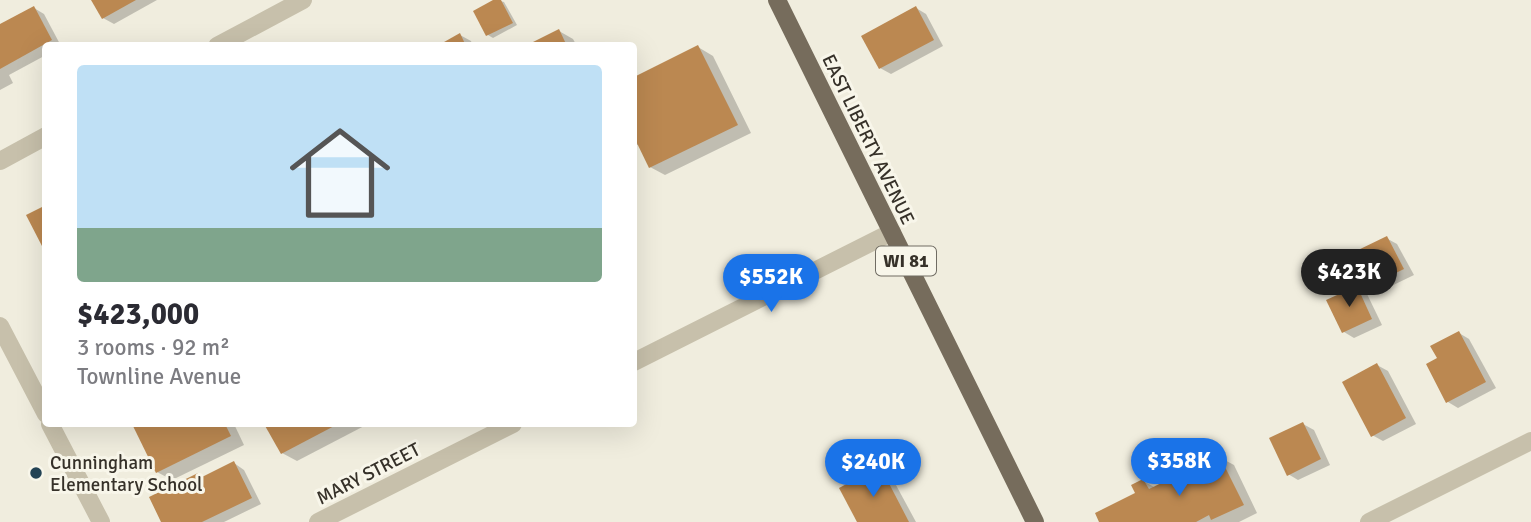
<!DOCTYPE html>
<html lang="en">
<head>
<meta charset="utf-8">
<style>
  body { margin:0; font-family:Signika,sans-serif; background:#f7f7f7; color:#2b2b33; height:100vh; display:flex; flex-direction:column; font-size:26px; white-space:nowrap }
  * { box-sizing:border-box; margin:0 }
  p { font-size:23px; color:#7c7c81 }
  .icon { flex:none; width:38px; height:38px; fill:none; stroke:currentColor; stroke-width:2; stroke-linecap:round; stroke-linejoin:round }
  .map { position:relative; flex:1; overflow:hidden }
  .sheet { position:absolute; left:42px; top:42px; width:595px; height:385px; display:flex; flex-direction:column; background:#fff; border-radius:7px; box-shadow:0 7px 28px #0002 }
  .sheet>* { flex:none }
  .price { position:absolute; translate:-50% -60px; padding:0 16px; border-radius:24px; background:#1a73e8; color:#fff; font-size:23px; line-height:46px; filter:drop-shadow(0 2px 4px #0008) }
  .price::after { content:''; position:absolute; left:50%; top:42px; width:21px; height:16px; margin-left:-10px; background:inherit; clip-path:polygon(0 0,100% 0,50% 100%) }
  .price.selected { background:#222; color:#fff }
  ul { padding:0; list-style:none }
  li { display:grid; align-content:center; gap:14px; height:371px; padding:0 35px }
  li+li { border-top:2px solid #e1e1e2 }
  li span { display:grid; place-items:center; height:217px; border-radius:7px; color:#555 }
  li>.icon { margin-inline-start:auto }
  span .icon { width:126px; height:126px; fill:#fffc; stroke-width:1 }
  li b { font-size:30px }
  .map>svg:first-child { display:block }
  .shadow { fill:#0003 }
  .building { fill:#bb8851 }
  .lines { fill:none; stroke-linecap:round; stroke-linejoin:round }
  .minor { stroke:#c7c0ab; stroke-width:18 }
  .major { stroke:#766c5c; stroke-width:18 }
  .poi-dot { fill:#234354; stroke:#f8f6ea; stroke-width:2.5 }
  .labels { text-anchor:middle; stroke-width:6; stroke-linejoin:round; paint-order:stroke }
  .shield { fill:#f8f6ea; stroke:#706c63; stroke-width:2 }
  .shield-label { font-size:18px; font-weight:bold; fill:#363129 }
  .street-label { font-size:19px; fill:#363129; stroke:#f8f6ea }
  .poi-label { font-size:19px; fill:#363129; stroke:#f8f6ea; text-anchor:start }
</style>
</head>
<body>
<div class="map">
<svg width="1531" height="522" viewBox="0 0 1531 522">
  <rect width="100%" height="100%" fill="#f0edde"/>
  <!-- shadow -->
  <g class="shadow">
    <path d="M93 0H157L114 24 103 18Z"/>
    <path d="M497 0 504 2 517 25 493 38 488 35 475 11Z"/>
    <path d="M34 8 44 14 61 46H46V55L9 75 13 83 0 90V26Z"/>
    <path d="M916 8 926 14 943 46 891 74 880 68Z"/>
    <path d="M559 31 573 39 577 46H529Z"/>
    <path d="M460 35 471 41 473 46H441Z"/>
    <path d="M698 47 713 56 751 133 665 175 650 167 639 144 634 147V79Z"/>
    <path d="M1386 238 1397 244 1414 275 1383 290 1372 284Z"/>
    <path d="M1356 288 1367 294 1382 325 1354 338 1344 332Z"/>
    <path d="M1459 333 1469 339 1496 388 1458 408 1448 402 1439 359Z"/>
    <path d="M1377 365 1388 371 1416 424 1383 441 1372 435Z"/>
    <path d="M134 424H234L244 445 172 480 157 472Z"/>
    <path d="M266 424H368L297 461 282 453Z"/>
    <path d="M1303 424 1314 430 1330 465 1298 480 1288 474Z"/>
    <path d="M1219 457 1234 465 1257 513 1239 522H1101L1138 494 1143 481 1156 488Z"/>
    <path d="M234 463 244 470 261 504 224 522H163L198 475 203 478Z"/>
    <path d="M880 468 890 474 916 522H859Z"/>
  </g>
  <!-- building -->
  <g class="building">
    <path d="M91 0H136L102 19Z"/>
    <path d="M493 0H501L513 23 486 36 473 11Z"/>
    <path d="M34 6 52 40 0 69V24Z"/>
    <path d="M916 6 934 40 879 69 861 36Z"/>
    <path d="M559 29 567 46H525Z"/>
    <path d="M460 33 466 46H437Z"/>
    <path d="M698 45 738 125 649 168 634 137V77Z"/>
    <path d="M46 205V247L43 248 26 215Z"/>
    <path d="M1387 236 1404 269 1371 285 1354 252Z"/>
    <path d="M1357 286 1372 319 1342 333 1326 300Z"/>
    <path d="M1459 331 1486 382 1446 403 1426 364 1437 358 1430 346Z"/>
    <path d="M1377 363 1406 418 1371 437 1342 382Z"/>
    <path d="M1303 422 1321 459 1287 476 1269 438Z"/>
    <path d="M132 424H225L231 436 156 473Z"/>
    <path d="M264 424H338L281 454Z"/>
    <path d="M1219 455 1244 505 1211 520 1209 515 1196 522H1099L1095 513 1135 493 1131 485 1143 479 1149 489Z"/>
    <path d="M234 461 252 498 202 522H161L149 497 198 473 200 478Z"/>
    <path d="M880 466 909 522H857L839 488Z"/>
  </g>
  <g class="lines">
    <!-- minor -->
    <g class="minor">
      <path d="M217 46 303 0"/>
      <path d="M0 161 46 136"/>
      <path d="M0 326 46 414"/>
      <path d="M634 362 892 232"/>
      <path d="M50 424 101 522"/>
      <path d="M318 522 513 424"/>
      <path d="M1369 522 1531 441"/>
    </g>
    <!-- major -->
    <path class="major" d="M777 0 1035 522"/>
  </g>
  <!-- markers -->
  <circle class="poi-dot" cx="36" cy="473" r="7"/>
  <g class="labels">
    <!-- shield labels -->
    <rect class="shield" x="876" y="246.5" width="60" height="29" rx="5"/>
    <g class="shield-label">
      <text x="906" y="267">WI 81</text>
    </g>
    <!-- street labels -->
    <g class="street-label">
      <text transform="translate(869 139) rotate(64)" y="7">EAST LIBERTY AVENUE</text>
      <text transform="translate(368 473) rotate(-27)" y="7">MARY STREET</text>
    </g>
    <!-- poi labels -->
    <g class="poi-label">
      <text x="50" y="469">Cunningham<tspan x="50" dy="22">Elementary School</tspan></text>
    </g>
  </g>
</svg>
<b class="price selected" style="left:1349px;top:309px">$423K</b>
<b class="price" style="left:771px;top:314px">$552K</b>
<b class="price" style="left:1179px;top:498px">$358K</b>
<b class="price" style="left:873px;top:499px">$240K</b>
<section class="sheet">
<ul>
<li><span style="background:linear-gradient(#bfe0f5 75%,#7fa58c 0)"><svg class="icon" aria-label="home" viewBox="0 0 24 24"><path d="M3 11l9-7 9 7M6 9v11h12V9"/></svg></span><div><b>$423,000</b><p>3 rooms · 92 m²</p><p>Townline Avenue</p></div></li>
</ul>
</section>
</div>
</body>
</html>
